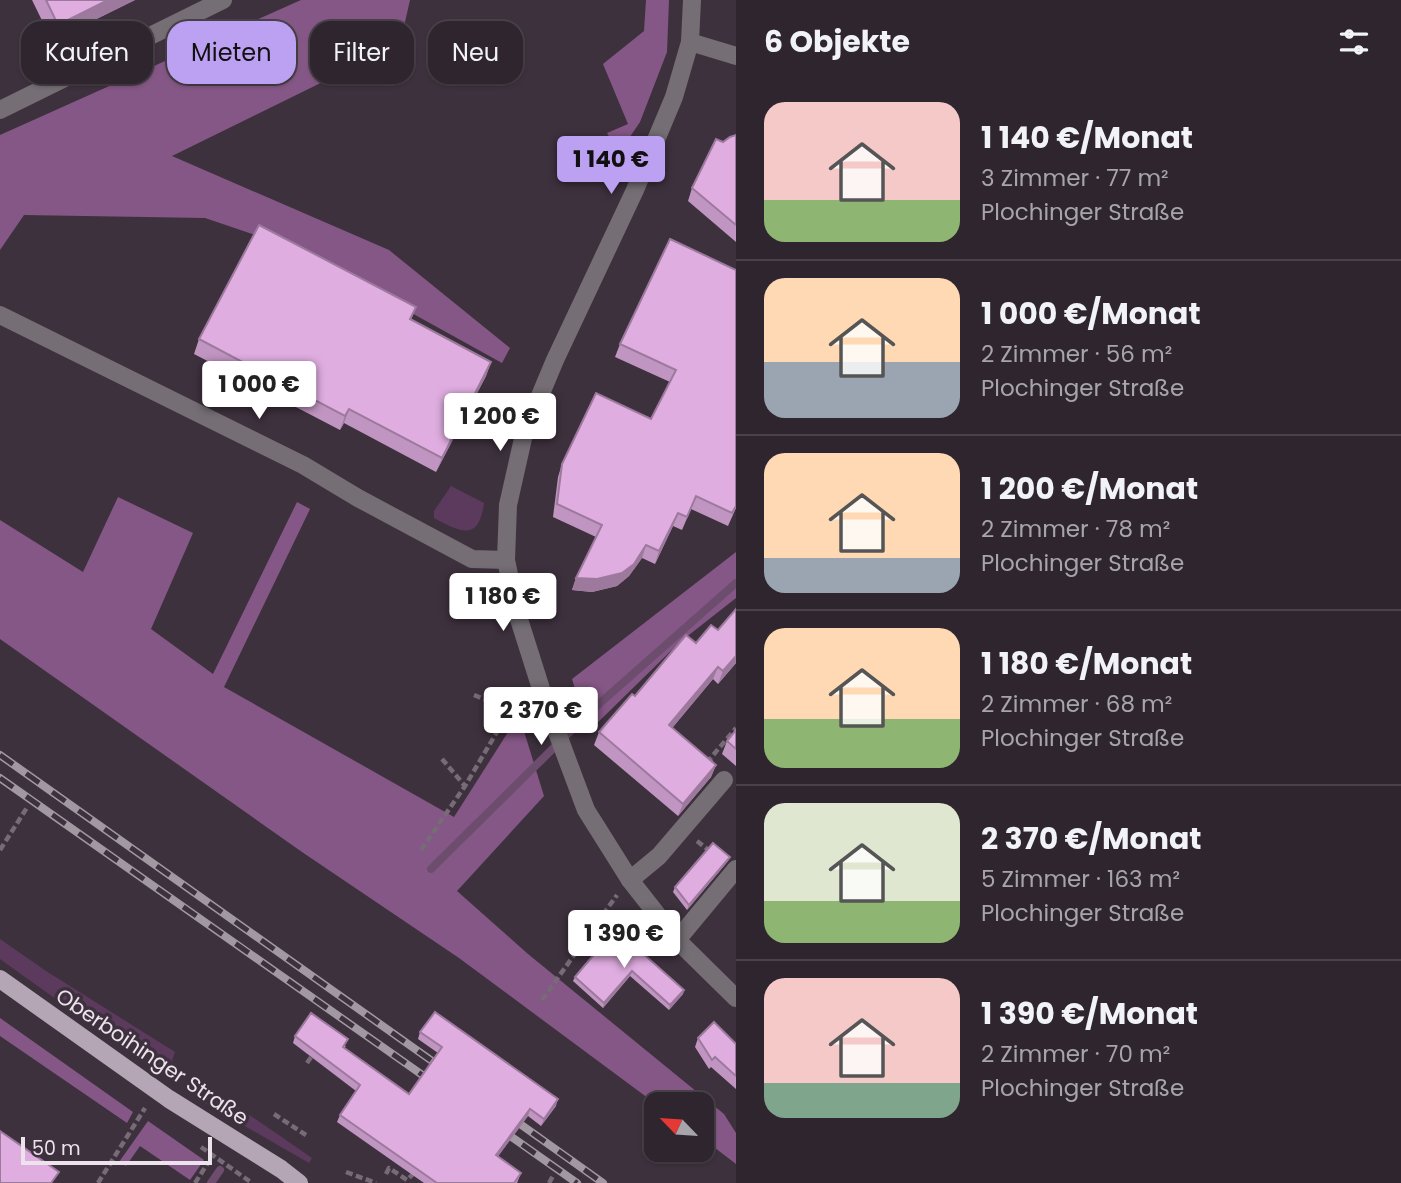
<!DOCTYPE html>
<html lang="de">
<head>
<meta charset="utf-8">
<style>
  body { margin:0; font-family:Poppins,sans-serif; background:#3a313a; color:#f1f3f6; height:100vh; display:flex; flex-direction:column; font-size:26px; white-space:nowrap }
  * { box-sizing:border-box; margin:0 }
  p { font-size:23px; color:#a7a5aa }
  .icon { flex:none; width:38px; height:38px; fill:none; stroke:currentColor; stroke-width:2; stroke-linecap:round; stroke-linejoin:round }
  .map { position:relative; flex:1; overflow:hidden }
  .drawer { display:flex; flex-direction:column; background:#2e252e; width:665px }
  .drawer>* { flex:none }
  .hud { position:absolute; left:21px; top:21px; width:609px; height:63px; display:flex; gap:14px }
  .needle { width:46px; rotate:295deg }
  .controls { position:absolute; left:644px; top:1092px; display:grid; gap:14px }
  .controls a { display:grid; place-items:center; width:70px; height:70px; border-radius:14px; background:#2e252e; box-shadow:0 2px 5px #0004,0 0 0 2px #49424a; font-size:35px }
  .scale { position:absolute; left:21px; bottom:18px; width:191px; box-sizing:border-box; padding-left:7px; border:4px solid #ece3ec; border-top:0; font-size:19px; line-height:24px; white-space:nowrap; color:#ece3ec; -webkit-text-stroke:5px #3e313e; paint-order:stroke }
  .price { position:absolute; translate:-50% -60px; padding:0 16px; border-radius:7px; background:#fff; color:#222; font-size:23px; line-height:46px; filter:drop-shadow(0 2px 4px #0008) }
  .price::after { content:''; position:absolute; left:50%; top:42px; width:21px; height:16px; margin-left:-10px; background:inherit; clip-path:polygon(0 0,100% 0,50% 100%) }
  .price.current { background:#bca0f2; color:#111 }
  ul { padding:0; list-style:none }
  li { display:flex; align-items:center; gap:21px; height:175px; padding:0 28px }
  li+li { border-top:2px solid #49424a }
  li span { display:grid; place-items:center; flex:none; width:196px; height:140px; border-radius:21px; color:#555 }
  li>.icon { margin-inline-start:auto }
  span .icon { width:84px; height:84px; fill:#fffc; stroke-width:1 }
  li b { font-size:30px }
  h2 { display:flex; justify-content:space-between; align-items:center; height:84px; padding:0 28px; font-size:30px }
  .chip { padding:0 24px; border-radius:21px; background:#2e252e; box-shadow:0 2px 5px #0004,0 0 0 2px #49424a; font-size:24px; line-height:63px }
  .chip.current { background:#bca0f2; color:#111 }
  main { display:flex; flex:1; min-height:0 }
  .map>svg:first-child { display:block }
  .green { fill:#5c3a5d }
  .forest { fill:#855786 }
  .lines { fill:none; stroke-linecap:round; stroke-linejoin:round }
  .stream { stroke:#6d4d6e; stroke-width:8 }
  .path { stroke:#776b77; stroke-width:4.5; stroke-dasharray:7 3.5; stroke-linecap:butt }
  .minor { stroke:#756f75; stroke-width:18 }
  .major { stroke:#b4a6b4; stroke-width:18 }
  .rail-casing { stroke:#a298a2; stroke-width:8 }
  .rail { stroke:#3e313e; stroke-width:5; stroke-dasharray:16; stroke-linecap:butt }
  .wall { fill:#c095c1 }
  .shaded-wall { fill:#9c799d }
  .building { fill:#dfade0; stroke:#9c799d; stroke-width:2 }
  .labels { text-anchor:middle; stroke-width:7; stroke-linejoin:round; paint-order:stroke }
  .street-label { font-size:21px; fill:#ece3ec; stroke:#3e313e }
</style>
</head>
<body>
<main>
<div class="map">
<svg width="736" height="1183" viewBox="0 0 736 1183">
  <rect width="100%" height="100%" fill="#3e313e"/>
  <!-- green -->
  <g class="green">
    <path d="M451 486 484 503C479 542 460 532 434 518V511Z"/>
    <path d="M0 939 46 971 175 1052 166 1078 0 959Z"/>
    <path d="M206 1085 312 1158 309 1163 196 1098C196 1090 198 1085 206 1085Z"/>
  </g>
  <!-- forest -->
  <g class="forest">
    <path d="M301 0H410L400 44 172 156 389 250 510 348 502 363 296 249 205 218 24 215 0 250V135Z"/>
    <path d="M646 0H669L667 52 640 122 619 153 607 133 628 124 603 64 644 31Z"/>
    <path d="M118 497 193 533 151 629 213 674 297 502 310 509 224 687 454 817 519 715 544 796 457 891 528 954 724 1114 736 1133V1164L702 1138V1104H656L459 958 302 852 0 639V520L83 572Z"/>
    <path d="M736 552V598L680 642 588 732 572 679Z"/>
    <path d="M0 1018 133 1112 127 1123 0 1036Z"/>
    <path d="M148 1121 204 1160 190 1180 140 1146 126 1166 119 1162Z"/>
  </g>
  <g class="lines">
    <!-- stream -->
    <g class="stream">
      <path d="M431 869 591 711 736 583"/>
      <path d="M211 1183 220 1170"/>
    </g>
    <!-- path -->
    <g class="path">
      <path d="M474 695 510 710"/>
      <path d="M442 759 465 786"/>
      <path d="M712 762 709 760 736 728"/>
      <path d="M697 841 712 853"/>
      <path d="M0 850 28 806"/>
      <path d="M421 850 465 786 510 710 526 703"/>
      <path d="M542 1000 617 895"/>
      <path d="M307 1063 314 1053"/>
      <path d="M274 1114 306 1135"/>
      <path d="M201 1147 252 1183"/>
      <path d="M346 1172 376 1183"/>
      <path d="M386 1174 389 1168 407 1180 416 1171"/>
      <path d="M98 1183 145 1108"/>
      <path d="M195 1183 208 1163"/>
      <path d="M549 1183 553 1176"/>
    </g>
    <!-- minor -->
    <g class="minor">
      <path d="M692 0 690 42 674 97 635 190 555 360 524 434 508 505 506 560 517 613 543 695 586 810 630 880 677 940 736 998"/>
      <path d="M690 42 736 56"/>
      <path d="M0 110 223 0"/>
      <path d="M0 315 303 465 358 498 472 559 506 560"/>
      <path d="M630 880 659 856 724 780"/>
      <path d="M677 940 736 869"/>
    </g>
    <!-- major -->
    <path class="major" d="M0 979 169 1099 281 1169 299 1183"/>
    <!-- rail casing -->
    <g class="rail-casing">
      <g id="rail">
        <path d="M0 755 449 1073"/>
        <path d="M0 778 438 1086"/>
        <path d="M506 1114 603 1183"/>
        <path d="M496 1126 577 1183"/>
      </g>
    </g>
    <!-- rail -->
    <use href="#rail" class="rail"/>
  </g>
  <!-- wall -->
  <g class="wall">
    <path d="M32 0H135L52 41Z"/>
    <path d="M736 135V242L688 201 692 188 723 142Z"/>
    <path d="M670 239 736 508 728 526 691 509 682 530 673 526 655 564 642 558 629 576 617 586 592 592 572 590 576 578 596 537 553 517 558 477 562 464 651 419 670 382 615 357 620 344Z"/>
    <path d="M416 307 411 320 491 362 486 376 436 472 344 423 340 430 194 354 199 339Z"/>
    <path d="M696 643 736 663 718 684 713 679 672 728 716 765 711 777 678 816 594 745 599 732 635 696Z"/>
    <path d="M736 730V766L722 754 727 741Z"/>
    <path d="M728 861 687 910 673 892 675 887Z"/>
    <path d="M599 943 684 990 683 994 669 1010 630 976 603 1008 573 981 575 977 599 948 598 947Z"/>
    <path d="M420 1032 556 1106 541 1126 528 1116 498 1156 521 1173 517 1183H424L337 1122 340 1115 356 1091 293 1043 295 1036 346 1046 344 1048 409 1094 438 1053 418 1039Z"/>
    <path d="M698 1038 736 1044V1089L711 1067 709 1069 695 1047Z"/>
  </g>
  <!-- shaded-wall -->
  <g class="shaded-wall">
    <path d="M108 0H135L52 41 58 25Z"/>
    <path d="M491 362 486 376 436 472 442 458Z"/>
    <path d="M349 409 344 423 340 430 345 416Z"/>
    <path d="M678 513 673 526 655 564 659 551Z"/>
    <path d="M646 545 642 558 629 576 617 586 592 592 572 590 576 578Z"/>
    <path d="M736 656V663L718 684 723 671Z"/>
    <path d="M718 667 713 679 664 738 669 725Z"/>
    <path d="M716 765 711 777 678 816 683 804Z"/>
    <path d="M730 857 728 861 687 910 689 905Z"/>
    <path d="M632 971 630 976 603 1008 604 1003Z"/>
    <path d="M684 990 683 994 669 1010 670 1005Z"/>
    <path d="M558 1099 556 1106 541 1126 544 1119Z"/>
    <path d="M530 1109 528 1116 494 1162 496 1155Z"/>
  </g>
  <!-- building -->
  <g class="building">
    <path d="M46 0H108L58 25Z"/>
    <path d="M736 135V225L692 188 716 139 723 142 730 137Z"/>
    <path d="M259 225 416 307 410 319 491 362 442 458 349 409 345 416 199 339Z"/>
    <path d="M670 239 736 270V506L732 513 696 496 687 517 678 513 659 551 646 545 634 564 622 573 597 579 576 578 602 525 557 504 562 464 596 393 651 419 676 370 620 344Z"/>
    <path d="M736 609V656L723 671 718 667 669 725 716 765 683 804 599 732 632 694 635 696 686 635 696 643 711 625 718 630Z"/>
    <path d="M736 730V749L727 741Z"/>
    <path d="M713 843 730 857 689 905 675 887Z"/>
    <path d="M613 927 684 990 670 1005 632 971 604 1003 575 977 602 945 599 943Z"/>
    <path d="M435 1012 558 1099 544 1119 530 1109 496 1155 521 1173 514 1183H437L340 1115 360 1085 295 1036 311 1013 348 1039 343 1047 409 1094 442 1047 420 1032Z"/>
    <path d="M714 1022 736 1044V1076L715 1057 712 1060 698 1038Z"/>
    <path d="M0 1131 59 1172 51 1183H0Z"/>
  </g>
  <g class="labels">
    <!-- street labels -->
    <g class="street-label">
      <text transform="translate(152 1057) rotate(34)" y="7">Oberboihinger Straße</text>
    </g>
  </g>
</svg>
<div class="controls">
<a><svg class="needle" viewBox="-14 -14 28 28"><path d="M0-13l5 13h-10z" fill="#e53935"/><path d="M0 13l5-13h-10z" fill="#a7a5aa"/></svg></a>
</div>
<div class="scale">50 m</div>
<b class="price current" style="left:611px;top:196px">1 140 €</b>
<b class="price" style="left:259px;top:421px">1 000 €</b>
<b class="price" style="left:500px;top:453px">1 200 €</b>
<b class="price" style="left:503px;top:633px">1 180 €</b>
<b class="price" style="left:541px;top:747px">2 370 €</b>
<b class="price" style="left:624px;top:970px">1 390 €</b>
<div class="hud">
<a class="chip">Kaufen</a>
<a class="chip current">Mieten</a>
<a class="chip">Filter</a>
<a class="chip">Neu</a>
</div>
</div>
<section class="drawer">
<h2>6 Objekte<svg class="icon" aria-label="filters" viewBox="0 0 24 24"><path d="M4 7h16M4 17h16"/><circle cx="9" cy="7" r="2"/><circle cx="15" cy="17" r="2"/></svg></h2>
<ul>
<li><span style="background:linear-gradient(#f6c9c9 70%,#8fb573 0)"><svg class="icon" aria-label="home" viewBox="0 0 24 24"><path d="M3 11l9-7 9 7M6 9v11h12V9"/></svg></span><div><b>1 140 €/Monat</b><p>3 Zimmer · 77 m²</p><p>Plochinger Straße</p></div></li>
<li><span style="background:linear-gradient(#ffd9b3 60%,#9aa5b1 0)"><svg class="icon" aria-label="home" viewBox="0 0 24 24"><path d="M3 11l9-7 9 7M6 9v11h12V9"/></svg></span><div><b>1 000 €/Monat</b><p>2 Zimmer · 56 m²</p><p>Plochinger Straße</p></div></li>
<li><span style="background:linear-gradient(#ffd9b3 75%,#9aa5b1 0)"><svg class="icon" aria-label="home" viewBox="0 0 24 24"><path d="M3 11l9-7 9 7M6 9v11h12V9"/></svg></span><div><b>1 200 €/Monat</b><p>2 Zimmer · 78 m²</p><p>Plochinger Straße</p></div></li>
<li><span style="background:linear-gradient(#ffd9b3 65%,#8fb573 0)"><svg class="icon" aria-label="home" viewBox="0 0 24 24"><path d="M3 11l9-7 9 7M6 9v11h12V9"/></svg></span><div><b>1 180 €/Monat</b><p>2 Zimmer · 68 m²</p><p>Plochinger Straße</p></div></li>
<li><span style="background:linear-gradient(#dfe7d0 70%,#8fb573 0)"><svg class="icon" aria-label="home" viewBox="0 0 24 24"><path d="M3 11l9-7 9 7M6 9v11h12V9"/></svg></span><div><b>2 370 €/Monat</b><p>5 Zimmer · 163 m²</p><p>Plochinger Straße</p></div></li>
<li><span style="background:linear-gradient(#f6c9c9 75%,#7fa58c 0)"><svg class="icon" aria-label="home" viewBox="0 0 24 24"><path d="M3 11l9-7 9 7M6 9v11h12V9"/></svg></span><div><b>1 390 €/Monat</b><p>2 Zimmer · 70 m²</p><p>Plochinger Straße</p></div></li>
</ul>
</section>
</main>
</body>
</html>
